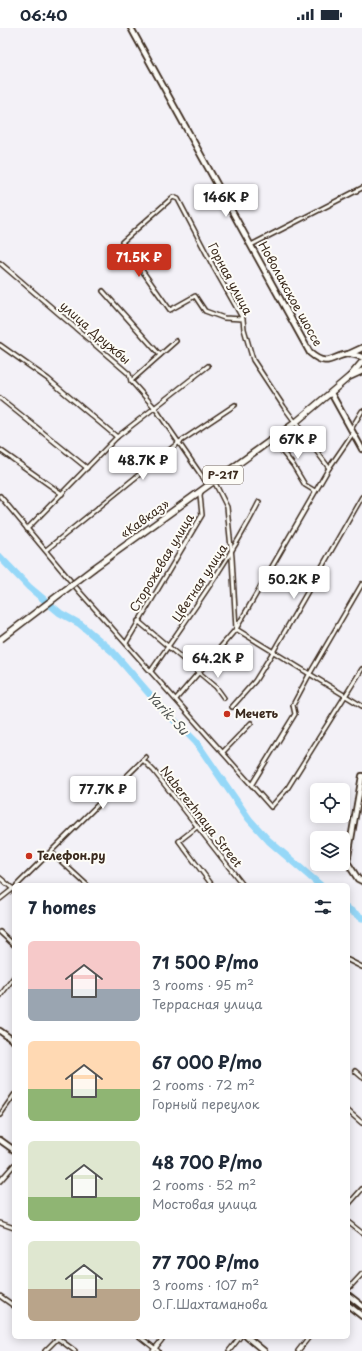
<!DOCTYPE html>
<html lang="en">
<head>
<meta charset="utf-8">
<style>
  body { margin:0; font-family:"Playpen Sans",sans-serif; background:#f2f2f3; color:#1f2937; height:100vh; display:flex; flex-direction:column; font-size:15px; white-space:nowrap }
  * { box-sizing:border-box; margin:0 }
  p { font-size:13px; color:#747a83 }
  .icon { flex:none; width:22px; height:22px; fill:none; stroke:currentColor; stroke-width:2; stroke-linecap:round; stroke-linejoin:round }
  .map { position:relative; flex:1; overflow:hidden }
  .sheet { position:absolute; left:12px; top:855px; width:338px; height:456px; display:flex; flex-direction:column; background:#fff; border-radius:6px; box-shadow:0 2px 10px #0003 }
  .sheet>* { flex:none }
  .tools { position:absolute; left:310px; top:755px; display:grid; gap:8px }
  .tools a { display:grid; place-items:center; width:40px; height:40px; border-radius:6px; background:#fff; box-shadow:0 2px 10px #0003; font-size:20px }
  .price { position:absolute; translate:-50% -34px; padding:0 9px; border-radius:4px; background:#fff; color:#222; font-size:13px; line-height:26px; filter:drop-shadow(0 1px 2px #0008) }
  .price::after { content:''; position:absolute; left:50%; top:24px; width:12px; height:9px; margin-left:-6px; background:inherit; clip-path:polygon(0 0,100% 0,50% 100%) }
  .price.selected { background:#c8321e; color:#fff }
  ul { padding:0; list-style:none }
  li { display:flex; align-items:center; gap:12px; height:100px; padding:0 16px }
  li span { display:grid; place-items:center; flex:none; width:112px; height:80px; border-radius:6px; color:#555 }
  li>.icon { margin-inline-start:auto }
  span .icon { width:48px; height:48px; fill:#fffc; stroke-width:1 }
  li b { font-size:17px }
  h2 { display:flex; justify-content:space-between; align-items:center; height:48px; padding:0 16px; font-size:17px }
  .status { display:flex; justify-content:space-between; align-items:center; height:28px; padding:0 20px; background:#fff; direction:ltr }
  .status svg { height:11px; fill:currentColor }
  .map>svg:first-child { display:block }
  .lines { fill:none; stroke-linecap:round; stroke-linejoin:round }
  .river { stroke:#96d8f8; stroke-width:7 }
  .minor-casing { stroke:#3b2a1e; stroke-width:6 }
  .secondary-casing { stroke:#3b2a1e; stroke-width:8 }
  .trunk-casing { stroke:#3b2a1e; stroke-width:8 }
  .minor { stroke:#fdfcf7; stroke-width:3 }
  .secondary { stroke:#fdfcf7; stroke-width:4.5 }
  .trunk { stroke:#fdfcf7; stroke-width:5 }
  .trunk-bridge-casing { stroke:#3b2a1e; stroke-width:8; stroke-linecap:butt }
  .trunk-bridge { stroke:#fdfcf7; stroke-width:5 }
  .poi-dot { fill:#c8321e; stroke:#fdfcf7; stroke-width:1.5 }
  .labels { text-anchor:middle; stroke-width:4; stroke-linejoin:round; paint-order:stroke }
  .shield { fill:#fdfcf7; stroke:#75695f; stroke-width:1 }
  .shield-label { font-size:11px; font-weight:bold; fill:#3b2a1e }
  .street-label { font-size:12px; fill:#3b2a1e; stroke:#fdfcf7 }
  .poi-label { font-size:12px; font-weight:bold; fill:#3b2a1e; stroke:#fdfcf7; text-anchor:start }
  .water-label { font-size:13px; font-style:italic; fill:#525654; stroke:#fdfcf7 }
</style>
</head>
<body>
<div class="status"><b>06:40</b><svg viewBox="0 0 49 12"><path d="M0 12V9h3v3zM5 12V6h3v6zM10 12V3h3v9zM15 12V0h3v12zM26 1h20v11H26zM47 4h2v5h-2z"/></svg></div>
<div class="map">
<svg width="362" height="1323" viewBox="0 0 362 1323">
  <rect width="100%" height="100%" fill="#f3f1f7"/>
  <filter id="ink" filterUnits="userSpaceOnUse"><feTurbulence type="fractalNoise" baseFrequency=".025" numOctaves="2"/><feDisplacementMap in="SourceGraphic" scale="8" xChannelSelector="R" yChannelSelector="G"/><feConvolveMatrix kernelMatrix="1 2 1 2 8 2 1 2 1" color-interpolation-filters="sRGB"/></filter>
  <g filter="url(#ink)">
    <g class="lines">
      <!-- river -->
      <g class="river">
        <path d="M0 529 29 559 60 585 80 596 113 624 159 677 196 714 249 791 269 813 320 857"/>
        <path d="M348 881 362 890"/>
      </g>
      <!-- minor casing -->
      <g class="minor-casing">
        <g id="minor">
          <path d="M251 217 362 160"/>
          <path d="M0 235 129 346 131 353 155 380 208 457"/>
          <path d="M103 263 160 327"/>
          <path d="M243 291 224 290 205 283 195 268 170 282 122 214 173 169 178 171 213 238 243 291 244 301 253 332 284 379 329 440"/>
          <path d="M0 317 48 351 117 409"/>
          <path d="M131 353 176 313"/>
          <path d="M0 370 87 440"/>
          <path d="M351 401 362 383"/>
          <path d="M272 411 293 437 305 457 315 463"/>
          <path d="M0 422 62 466"/>
          <path d="M214 453 227 479 232 530 236 601"/>
          <path d="M0 468 79 563 271 779 287 761 362 641"/>
          <path d="M27 501 117 409 208 338"/>
          <path d="M46 522 178 415 235 377"/>
          <path d="M138 593 216 659 224 670"/>
          <path d="M236 601 362 678"/>
          <path d="M126 615 202 487 200 467 201 464"/>
          <path d="M151 643C189 588 229 533 259 474"/>
          <path d="M176 671 236 601 329 440 353 405"/>
          <path d="M232 679 255 653 273 624 362 469"/>
          <path d="M223 724 251 695"/>
          <path d="M143 732 154 743 243 857"/>
          <path d="M252 756 295 686 293 677 309 647 362 556"/>
          <path d="M197 799 179 813 212 857"/>
          <path d="M51 824 87 857"/>
          <path d="M0 850 13 861"/>
          <path d="M17 857 146 729"/>
          <path d="M0 871 14 860"/>
          <path d="M0 904 14 917"/>
          <path d="M348 932 362 939"/>
          <path d="M0 968 14 949"/>
          <path d="M355 1043 362 1049"/>
          <path d="M348 1083 362 1095"/>
          <path d="M0 1087 14 1067"/>
          <path d="M0 1153 14 1137"/>
          <path d="M348 1177 362 1161"/>
          <path d="M348 1194 362 1205"/>
          <path d="M0 1195 14 1200"/>
          <path d="M348 1261 362 1246"/>
          <path d="M0 1268 14 1278"/>
          <path d="M56 1309 75 1323"/>
          <path d="M140 1309 158 1323"/>
          <path d="M45 1323 58 1310"/>
          <path d="M153 1323 164 1309"/>
          <path d="M229 1323 240 1309"/>
          <path d="M298 1323 309 1309"/>
        </g>
      </g>
      <!-- secondary casing -->
      <g class="secondary-casing">
        <g id="secondary">
          <path d="M131 0 310 325C329 341 332 327 349 326 353 326 358 328 362 329"/>
          <path d="M331 365 362 421"/>
          <path d="M362 748 347 834 358 851 362 853"/>
          <path d="M0 1003 14 1013"/>
          <path d="M0 1112 14 1122"/>
          <path d="M348 1267 362 1278"/>
          <path d="M348 1277 362 1288"/>
          <path d="M247 1309 264 1323"/>
        </g>
      </g>
      <!-- trunk casing -->
      <g class="trunk-casing">
        <g id="trunk">
          <path d="M349 326 362 320"/>
          <path d="M351 347 362 334"/>
          <path d="M94 540 296 394 349 349 362 343"/>
        </g>
      </g>
      <!-- minor -->
      <use href="#minor" class="minor"/>
      <!-- secondary -->
      <use href="#secondary" class="secondary"/>
      <!-- trunk -->
      <use href="#trunk" class="trunk"/>
      <!-- trunk-bridge casing -->
      <g class="trunk-bridge-casing">
        <path id="trunk-bridge" d="M1 611 94 540"/>
      </g>
      <!-- trunk-bridge -->
      <use href="#trunk-bridge" class="trunk-bridge"/>
    </g>
  </g>
  <!-- markers -->
  <g class="poi-dot">
    <circle cx="227" cy="686" r="4"/>
    <circle cx="29" cy="828" r="4"/>
  </g>
  <g class="labels">
    <!-- shield labels -->
    <rect class="shield" x="203" y="438" width="40" height="18" rx="3"/>
    <g class="shield-label">
      <text x="223" y="451">Р-217</text>
    </g>
    <!-- street labels -->
    <g class="street-label">
      <text transform="translate(230 251) rotate(62)" y="4">Горная улица</text>
      <text transform="translate(290 266) rotate(61)" y="4">Новолакское шоссе</text>
      <text transform="translate(95 305) rotate(41)" y="4">улица Дружбы</text>
      <text transform="translate(145 491) rotate(-36)" y="4">«Кавказ»</text>
      <text transform="translate(162 535) rotate(-59)" y="4">Сторожевая улица</text>
      <text transform="translate(200 555) rotate(-57)" y="4">Цветная улица</text>
      <text transform="translate(201 789) rotate(52)" y="4">Naberezhnaya Street</text>
    </g>
    <!-- poi labels -->
    <g class="poi-label">
      <text x="235" y="690">Мечеть</text>
      <text x="37" y="832">Телефон.ру</text>
    </g>
    <!-- water labels -->
    <g class="water-label">
      <text transform="translate(168 685) rotate(47)" y="5">Yarik-Su</text>
    </g>
  </g>
</svg>
<div class="tools">
<a><svg class="icon" aria-label="locate" viewBox="0 0 24 24"><circle cx="12" cy="12" r="6"/><path d="M12 2v4M12 18v4M2 12h4M18 12h4"/></svg></a>
<a><svg class="icon" aria-label="layers" viewBox="0 0 24 24"><path d="M12 4l9 5-9 5-9-5zM3 14l9 5 9-5"/></svg></a>
</div>
<b class="price" style="left:226px;top:190px">146K ₽</b>
<b class="price selected" style="left:139px;top:250px">71.5K ₽</b>
<b class="price" style="left:298px;top:432px">67K ₽</b>
<b class="price" style="left:143px;top:453px">48.7K ₽</b>
<b class="price" style="left:294px;top:572px">50.2K ₽</b>
<b class="price" style="left:218px;top:651px">64.2K ₽</b>
<b class="price" style="left:103px;top:782px">77.7K ₽</b>
<section class="sheet">
<h2>7 homes<svg class="icon" aria-label="filters" viewBox="0 0 24 24"><path d="M4 7h16M4 17h16"/><circle cx="9" cy="7" r="2"/><circle cx="15" cy="17" r="2"/></svg></h2>
<ul>
<li><span style="background:linear-gradient(#f6c9c9 60%,#9aa5b1 0)"><svg class="icon" aria-label="home" viewBox="0 0 24 24"><path d="M3 11l9-7 9 7M6 9v11h12V9"/></svg></span><div><b>71 500 ₽/mo</b><p>3 rooms · 95 m²</p><p>Террасная улица</p></div></li>
<li><span style="background:linear-gradient(#ffd9b3 60%,#8fb573 0)"><svg class="icon" aria-label="home" viewBox="0 0 24 24"><path d="M3 11l9-7 9 7M6 9v11h12V9"/></svg></span><div><b>67 000 ₽/mo</b><p>2 rooms · 72 m²</p><p>Горный переулок</p></div></li>
<li><span style="background:linear-gradient(#dfe7d0 70%,#8fb573 0)"><svg class="icon" aria-label="home" viewBox="0 0 24 24"><path d="M3 11l9-7 9 7M6 9v11h12V9"/></svg></span><div><b>48 700 ₽/mo</b><p>2 rooms · 52 m²</p><p>Мостовая улица</p></div></li>
<li><span style="background:linear-gradient(#dfe7d0 60%,#b9a48a 0)"><svg class="icon" aria-label="home" viewBox="0 0 24 24"><path d="M3 11l9-7 9 7M6 9v11h12V9"/></svg></span><div><b>77 700 ₽/mo</b><p>3 rooms · 107 m²</p><p>О.Г.Шахтаманова</p></div></li>
</ul>
</section>
</div>
</body>
</html>
